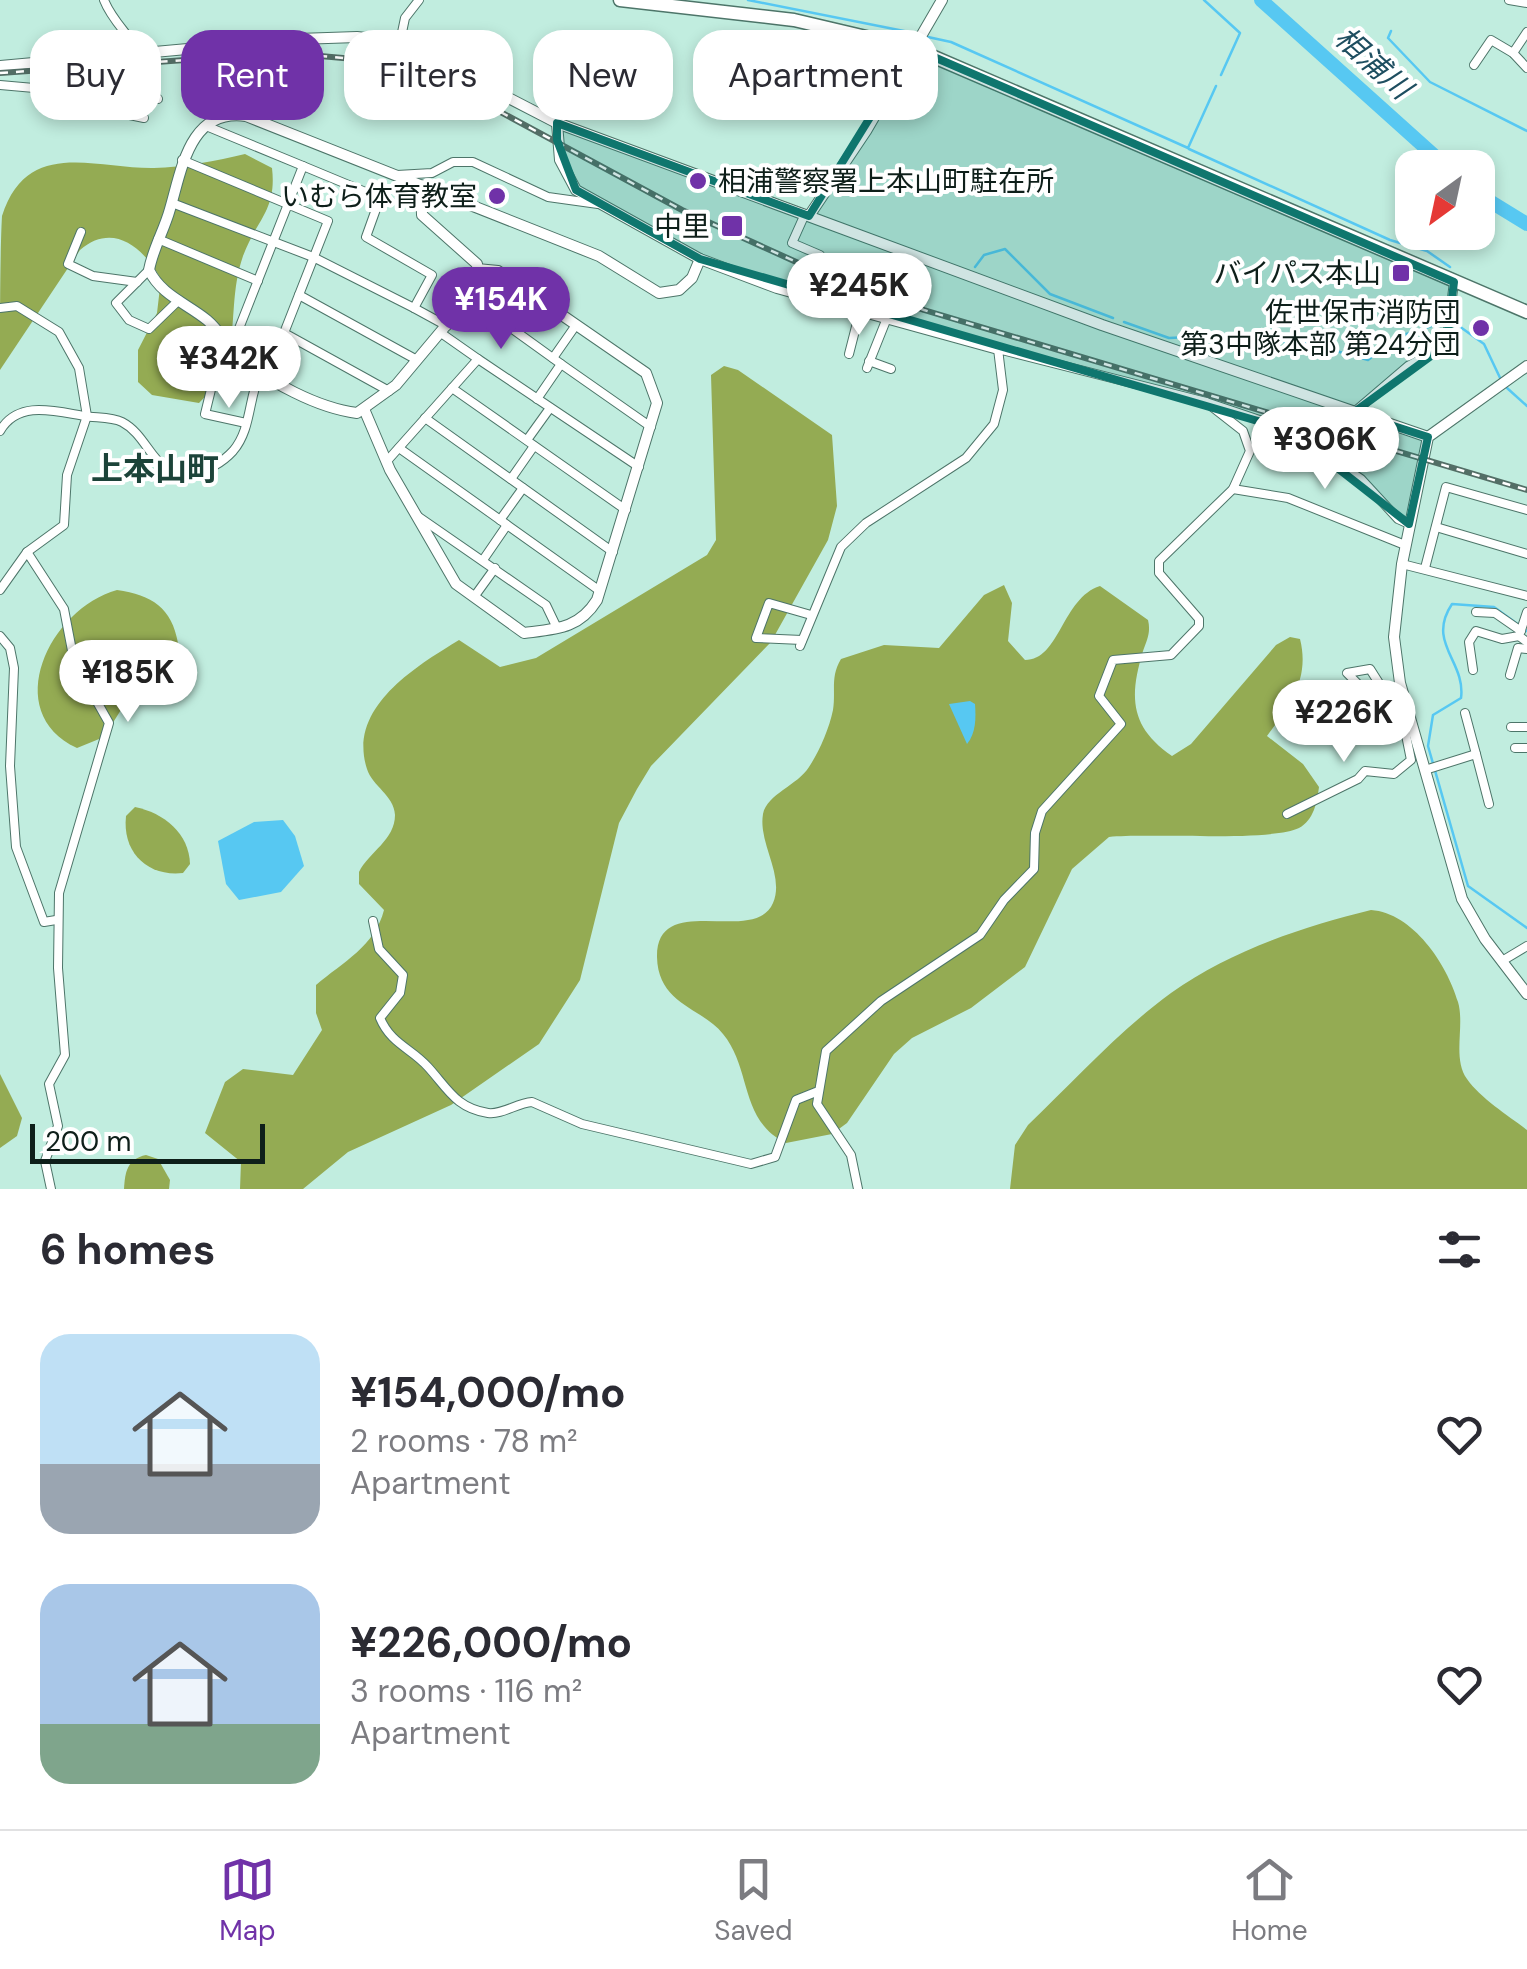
<!DOCTYPE html>
<html lang="en">
<head>
<meta charset="utf-8">
<style>
  body { margin:0; font-family:"DM Sans","Noto Sans JP",sans-serif; background:#f2f2f3; color:#2b2b33; height:100vh; display:flex; flex-direction:column; font-size:38px; white-space:nowrap }
  * { box-sizing:border-box; margin:0 }
  p { font-size:32px; color:#7c7c81 }
  .icon { flex:none; width:55px; height:55px; fill:none; stroke:currentColor; stroke-width:2; stroke-linecap:round; stroke-linejoin:round }
  .map { position:relative; height:1189px; overflow:hidden }
  .side { display:flex; flex-direction:column; background:#fff; flex:1 }
  .side>* { flex:none }
  .top-card { position:absolute; left:30px; top:30px; width:1000px; height:90px; display:flex; gap:20px }
  .needle { width:65px; rotate:213deg }
  .fabs { position:absolute; left:1395px; top:150px; display:grid; gap:20px }
  .fabs a { display:grid; place-items:center; width:100px; height:100px; border-radius:20px; background:#fff; box-shadow:0 5px 15px #0003; font-size:50px }
  .scale { position:absolute; left:30px; bottom:25px; width:235px; box-sizing:border-box; padding-left:10px; border:5px solid #0e1f1a; border-top:0; font-size:28px; line-height:35px; white-space:nowrap; color:#0e1f1a; -webkit-text-stroke:8px #fff; paint-order:stroke }
  .price { position:absolute; translate:-50% -85px; padding:0 22px; border-radius:35px; background:#fff; color:#222; font-size:32px; line-height:65px; filter:drop-shadow(0 2px 5px #0008) }
  .price::after { content:''; position:absolute; left:50%; top:60px; width:30px; height:22px; margin-left:-15px; background:inherit; clip-path:polygon(0 0,100% 0,50% 100%) }
  .price.selected { background:#7032a8; color:#fff }
  ul { padding:0; list-style:none }
  li { display:flex; align-items:center; gap:30px; height:250px; padding:0 40px }
  li span { display:grid; place-items:center; flex:none; width:280px; height:200px; border-radius:30px; color:#555 }
  li>.icon { margin-inline-start:auto }
  span .icon { width:120px; height:120px; fill:#fffc; stroke-width:1 }
  li b { font-size:42px }
  h2 { display:flex; justify-content:space-between; align-items:center; height:120px; padding:0 40px; font-size:42px }
  .tag { padding:0 35px; border-radius:30px; background:#fff; box-shadow:0 5px 15px #0003; font-size:35px; line-height:90px }
  .tag.selected { background:#7032a8; color:#fff }
  .dock { display:flex; justify-content:space-around; align-items:center; height:140px; border-top:2px solid #e1e1e2; background:#fff; font-size:28px; color:#7c7c81 }
  .dock a { display:grid; justify-items:center; gap:5px }
  .dock .selected { color:#7032a8 }
  .map>svg:first-child { display:block }
  .forest { fill:#94ab53 }
  .water { fill:#57c8f2 }
  .lines { fill:none; stroke-linecap:round; stroke-linejoin:round }
  .stream { stroke:#57c8f2; stroke-width:2.5 }
  .river { stroke:#57c8f2; stroke-width:14 }
  .street-casing { stroke:#4d7569; stroke-width:10 }
  .secondary-casing { stroke:#4d7569; stroke-width:12 }
  .highway-casing { stroke:#4d7569; stroke-width:15 }
  .street { stroke:#fff; stroke-width:8 }
  .secondary { stroke:#fff; stroke-width:10 }
  .highway { stroke:#fff; stroke-width:12 }
  .rail-casing { stroke:#536e66; stroke-width:6 }
  .rail { stroke:#fff; stroke-width:2.5; stroke-dasharray:8; stroke-linecap:butt }
  .marked { fill:#0f766e; fill-opacity:0.2; stroke:#0f766e; stroke-width:8; stroke-linejoin:round }
  .poi-dot { fill:#7032a8; stroke:#fff; stroke-width:4 }
  .labels { text-anchor:middle; stroke-width:8; stroke-linejoin:round; paint-order:stroke }
  .poi-label { font-size:28px; fill:#0e1f1a; stroke:#fff; text-anchor:end }
  .water-label { font-size:30px; font-style:italic; fill:#1e4e60; stroke:#fff }
  .quarter-label { font-size:32px; font-weight:bold; fill:#1c4339; stroke:#fff }
</style>
</head>
<body>
<div class="map">
<svg width="1527" height="1189" viewBox="0 0 1527 1189">
  <rect width="100%" height="100%" fill="#c1eddf"/>
  <!-- forest -->
  <g class="forest">
    <path d="M245 154 272 168C277 211 256 220 243 256 224 311 247 357 199 403L152 395 138 382V350L157 313 161 279C143 247 113 222 80 250L0 370C0 330 0 250 2 216 27 137 96 169 154 168 183 167 217 161 245 154Z"/>
    <path d="M724 366 738 370 832 435 837 506 828 540 771 642 651 766 637 789 619 823 580 980 539 1044 451 1105 348 1152 303 1189H240L241 1162 205 1133 225 1082 243 1069 293 1075 322 1030 316 1013V985C343 962 375 946 384 910L359 884V872C369 852 395 840 395 815 394 795 372 786 367 769 347 708 415 667 459 640L500 667 536 658 707 555 716 540 711 375Z"/>
    <path d="M1004 585 1012 603 1008 641 1025 660C1060 660 1062 598 1100 586L1148 620C1151 632 1147 640 1143 651 1129 697 1130 727 1172 756L1191 744 1276 645 1290 637 1300 639C1310 679 1290 705 1267 736L1303 764 1319 787C1317 802 1314 820 1299 828 1269 842 1151 833 1109 837L1072 869 1025 967 971 1008 912 1038 894 1054 847 1123 832 1134 786 1143C739 1120 752 1069 723 1034 703 1008 658 1005 657 957 656 890 755 946 773 903 785 875 758 844 763 814 767 794 798 785 809 767 820 750 829 729 833 710 836 691 830 677 841 659L884 645 939 648 984 595Z"/>
    <path d="M117 590C152 595 172 608 178 643L134 689 104 737 77 748C0 712 49 609 117 590Z"/>
    <path d="M135 807C164 813 189 833 190 864L183 873C147 877 122 852 126 816Z"/>
    <path d="M1371 910C1413 913 1447 964 1458 1002 1465 1026 1452 1058 1467 1079 1480 1098 1509 1116 1527 1130V1189H1010L1015 1145 1028 1125C1075 1080 1119 1031 1171 993 1230 951 1302 927 1371 910Z"/>
    <path d="M0 1074 22 1118 17 1136 0 1148Z"/>
    <path d="M146 1155 158 1159 170 1180 169 1189H124C125 1172 127 1159 146 1155Z"/>
  </g>
  <!-- water -->
  <g class="water">
    <path d="M970 701 975 704C976 718 976 733 967 744L949 704Z"/>
    <path d="M283 820 295 836 304 866 281 892 239 900 226 884 218 841 254 822Z"/>
  </g>
  <g class="lines">
    <!-- stream -->
    <g class="stream">
      <path d="M748 0 914 33"/>
      <path d="M1204 0 1240 33 1221 75"/>
      <path d="M1391 31 1388 38 1430 82 1527 131"/>
      <path d="M928 37 951 42 1188 148 1216 86"/>
      <path d="M1189 149 1390 240 1427 251 1450 267"/>
      <path d="M975 267 984 255 1005 249 1050 294 1113 318"/>
      <path d="M1452 321 1484 344 1502 382"/>
      <path d="M1124 322 1169 338 1212 336 1255 343 1301 341 1368 360 1397 337 1444 322"/>
      <path d="M1507 388 1527 406"/>
      <path d="M1527 631 1494 607 1452 604C1426 643 1466 661 1461 698L1433 715 1428 746 1468 886 1527 928"/>
    </g>
    <!-- river -->
    <g class="river">
      <path d="M1261 0 1448 168"/>
      <path d="M1478 194 1527 224"/>
    </g>
    <!-- street casing -->
    <g class="street-casing">
      <g id="street">
        <path d="M104 0C112 21 129 34 140 54"/>
        <path d="M1509 0 1527 3"/>
        <path d="M400 42 405 18 419 0"/>
        <path d="M1513 53 1527 32"/>
        <path d="M1474 65 1491 40 1513 53 1527 68"/>
        <path d="M826 83 884 100"/>
        <path d="M0 85 158 99"/>
        <path d="M121 96 120 113 144 118"/>
        <path d="M206 126 303 166 238 331 217 365 205 414 246 423"/>
        <path d="M182 160 328 221 284 333 389 391"/>
        <path d="M397 175 432 173 453 162H473L548 197 598 204"/>
        <path d="M172 203 313 257 414 308 432 275 366 237 380 198 303 166"/>
        <path d="M805 214 792 243 820 255"/>
        <path d="M81 232 68 264 93 276 137 282"/>
        <path d="M158 239 258 281"/>
        <path d="M149 270 116 303 129 320 149 329 179 300"/>
        <path d="M299 295 417 360"/>
        <path d="M471 299 561 364 537 399"/>
        <path d="M0 308 17 306 59 332 79 368 87 416 67 475 64 525 27 552 0 590"/>
        <path d="M414 308 447 326"/>
        <path d="M441 333 478 359"/>
        <path d="M849 354 860 311"/>
        <path d="M553 358 576 325"/>
        <path d="M869 361 891 369"/>
        <path d="M561 364 651 427"/>
        <path d="M867 368 887 318"/>
        <path d="M452 388 626 510"/>
        <path d="M1353 413 1408 366 1446 345 1454 282"/>
        <path d="M425 418 613 552"/>
        <path d="M0 431C18 400 54 411 84 416 96 418 112 417 122 422 151 437 153 480 193 473 209 470 222 463 233 451 252 429 248 397 261 371"/>
        <path d="M527 440 550 408"/>
        <path d="M399 448 600 591"/>
        <path d="M387 461 478 359 639 467"/>
        <path d="M511 479 534 446"/>
        <path d="M1233 489 1288 498 1405 545"/>
        <path d="M416 515 546 605 557 628"/>
        <path d="M500 520 523 488"/>
        <path d="M1436 527 1527 554"/>
        <path d="M27 552 64 609 74 661 109 723 59 893 58 968 65 1055 49 1084 58 1126 45 1161 51 1189"/>
        <path d="M483 560 507 525"/>
        <path d="M1402 564 1527 596"/>
        <path d="M1425 568 1446 487 1527 510"/>
        <path d="M474 597 495 568"/>
        <path d="M1476 612 1495 613 1521 631"/>
        <path d="M1527 612 1519 636 1527 642"/>
        <path d="M0 636 10 648 14 668 10 766 16 847 44 922 56 920"/>
        <path d="M802 640 756 638 769 603 811 615"/>
        <path d="M800 646 841 547 866 523 966 458 994 424 1003 390 998 349 1206 402 1289 430 1361 479 1398 519 1409 524"/>
        <path d="M1473 670 1469 642 1476 631 1502 639 1519 636"/>
        <path d="M1510 675 1518 648 1527 649"/>
        <path d="M1465 713 1476 754"/>
        <path d="M1380 718 1375 701 1347 673 1370 669 1408 729"/>
        <path d="M1511 727H1527"/>
        <path d="M1515 748H1527"/>
        <path d="M1425 770 1476 754 1489 804"/>
        <path d="M1287 814 1358 779 1365 771 1394 774 1411 760 1405 730"/>
        <path d="M373 921 379 949 403 975 400 993 380 1018C391 1044 411 1048 428 1067 448 1089 456 1108 488 1113 502 1115 517 1103 532 1102L582 1124 751 1164 775 1157 796 1100 816 1092"/>
        <path d="M1502 961 1527 946"/>
        <path d="M858 1189 851 1155 817 1104 826 1051 881 1001 980 935 1004 900 1034 869 1035 833 1042 811 1121 724 1099 696 1113 660 1171 655 1199 626V619L1159 573V561L1233 489 1250 451 1243 431 1206 402"/>
      </g>
    </g>
    <!-- secondary casing -->
    <g class="secondary-casing">
      <g id="secondary">
        <path d="M0 66 298 39 357 37 400 42 557 123 1102 325 1428 437"/>
        <path d="M557 123 560 160 576 190 700 259 777 288 998 349"/>
        <path d="M421 185 422 215 477 264 479 286 396 385 357 413C318 408 268 382 238 355 227 345 219 330 207 320 186 303 161 295 149 270 153 248 164 231 170 209 182 168 190 108 246 116L599 256 659 293 679 290 692 278 700 259"/>
        <path d="M809 216 866 131 942 0"/>
        <path d="M1527 366 1428 437 1402 564 1394 637 1400 683 1462 899 1485 939 1527 994"/>
        <path d="M364 409 390 470 456 584 524 633C556 629 579 629 597 600L657 403 646 373 498 271 477 269"/>
      </g>
    </g>
    <!-- highway casing -->
    <g class="highway-casing">
      <path id="highway" d="M620 0 794 20 913 48 1527 312"/>
    </g>
    <!-- street -->
    <use href="#street" class="street"/>
    <!-- secondary -->
    <use href="#secondary" class="secondary"/>
    <!-- highway -->
    <use href="#highway" class="highway"/>
    <!-- rail casing -->
    <g class="rail-casing">
      <path id="rail" d="M0 73 286 53 377 61 471 96 682 210 805 266 924 310 1527 490"/>
    </g>
    <!-- rail -->
    <use href="#rail" class="rail"/>
  </g>
  <!-- marked area -->
  <path class="marked" d="M913 48 1454 282 1446 345 1353 413 1428 437 1409 524 1289 430 700 259 576 190 557 140V123L809 216Z"/>
  <!-- markers -->
  <g class="poi-dot">
    <circle cx="698" cy="181" r="10"/>
    <circle cx="497" cy="196" r="10"/>
    <rect x="720" y="214" width="24" height="24" rx="5"/>
    <rect x="1391" y="263" width="20" height="20" rx="5"/>
    <circle cx="1481" cy="328" r="10"/>
  </g>
  <g class="labels">
    <!-- poi labels -->
    <g class="poi-label">
      <text x="718" y="191" text-anchor="start">相浦警察署上本山町駐在所</text>
      <text x="477" y="206">いむら体育教室</text>
      <text x="710" y="236">中里</text>
      <text x="1381" y="283">バイパス本山</text>
      <text x="1461" y="322">佐世保市消防団<tspan x="1461" dy="32">第3中隊本部 第24分団</tspan></text>
    </g>
    <!-- water labels -->
    <g class="water-label">
      <text transform="translate(1373 63) rotate(42)" y="10">相浦川</text>
    </g>
    <!-- quarter labels -->
    <g class="quarter-label">
      <text x="155" y="480">上本山町</text>
    </g>
  </g>
</svg>
<div class="fabs">
<a><svg class="needle" viewBox="-14 -14 28 28"><path d="M0-13l5 13h-10z" fill="#e53935"/><path d="M0 13l5-13h-10z" fill="#7c7c81"/></svg></a>
</div>
<div class="scale">200 m</div>
<b class="price" style="left:859px;top:338px">¥245K</b>
<b class="price selected" style="left:501px;top:352px">¥154K</b>
<b class="price" style="left:229px;top:411px">¥342K</b>
<b class="price" style="left:1325px;top:492px">¥306K</b>
<b class="price" style="left:128px;top:725px">¥185K</b>
<b class="price" style="left:1344px;top:765px">¥226K</b>
<div class="top-card">
<a class="tag">Buy</a>
<a class="tag selected">Rent</a>
<a class="tag">Filters</a>
<a class="tag">New</a>
<a class="tag">Apartment</a>
</div>
</div>
<section class="side">
<h2>6 homes<svg class="icon" aria-label="filters" viewBox="0 0 24 24"><path d="M4 7h16M4 17h16"/><circle cx="9" cy="7" r="2"/><circle cx="15" cy="17" r="2"/></svg></h2>
<ul>
<li><span style="background:linear-gradient(#bfe0f5 65%,#9aa5b1 0)"><svg class="icon" aria-label="home" viewBox="0 0 24 24"><path d="M3 11l9-7 9 7M6 9v11h12V9"/></svg></span><div><b>¥154,000/mo</b><p>2 rooms · 78 m²</p><p>Apartment</p></div><svg class="icon" aria-label="heart" viewBox="0 0 24 24"><path d="M12 20l-8-8c-3-5 5-10 8-4 3-6 11-1 8 4z"/></svg></li>
<li><span style="background:linear-gradient(#a9c7e8 70%,#7fa58c 0)"><svg class="icon" aria-label="home" viewBox="0 0 24 24"><path d="M3 11l9-7 9 7M6 9v11h12V9"/></svg></span><div><b>¥226,000/mo</b><p>3 rooms · 116 m²</p><p>Apartment</p></div><svg class="icon" aria-label="heart" viewBox="0 0 24 24"><path d="M12 20l-8-8c-3-5 5-10 8-4 3-6 11-1 8 4z"/></svg></li>
</ul>
</section>
<nav class="dock">
<a class="selected"><svg class="icon" aria-label="map" viewBox="0 0 24 24"><path d="M3 6l6-2 6 2 6-2v14l-6 2-6-2-6 2zM9 4v14M15 6v14"/></svg>Map</a>
<a><svg class="icon" aria-label="saved" viewBox="0 0 24 24"><path d="M7 4h10v16l-5-4-5 4z"/></svg>Saved</a>
<a><svg class="icon" aria-label="home" viewBox="0 0 24 24"><path d="M3 11l9-7 9 7M6 9v11h12V9"/></svg>Home</a>
</nav>
</body>
</html>
